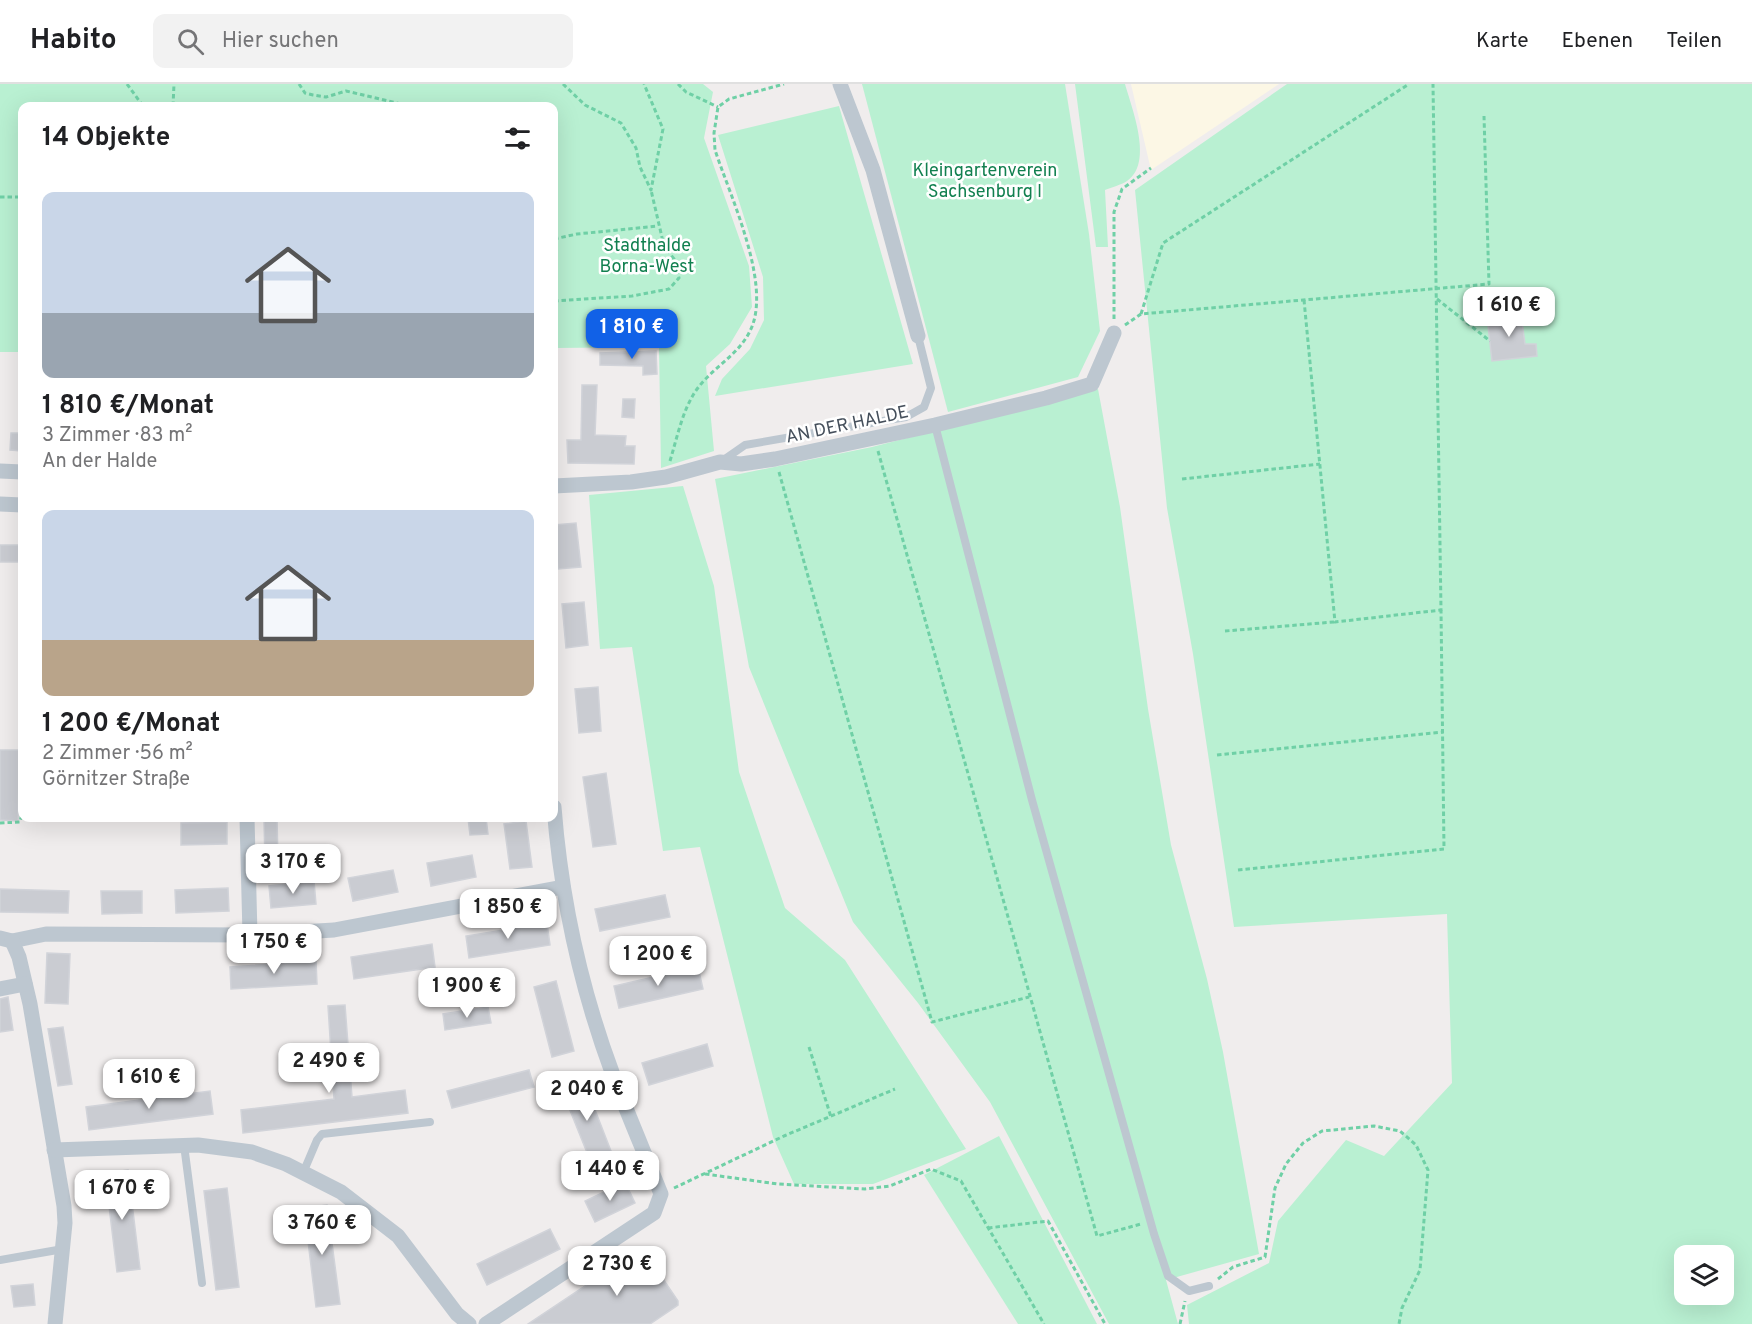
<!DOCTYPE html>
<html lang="de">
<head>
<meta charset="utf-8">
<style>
  body { margin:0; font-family:Overpass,sans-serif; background:#f2f2f2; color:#202124; height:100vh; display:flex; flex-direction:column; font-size:22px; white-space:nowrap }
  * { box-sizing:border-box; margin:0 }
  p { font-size:20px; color:#757577 }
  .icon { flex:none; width:33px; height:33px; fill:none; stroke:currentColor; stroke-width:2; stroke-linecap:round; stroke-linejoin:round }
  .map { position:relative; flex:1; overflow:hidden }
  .drawer { position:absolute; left:18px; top:18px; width:540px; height:720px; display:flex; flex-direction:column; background:#fff; border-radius:12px; box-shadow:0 6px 24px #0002 }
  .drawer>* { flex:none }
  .tools { position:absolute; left:1674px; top:1161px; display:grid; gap:12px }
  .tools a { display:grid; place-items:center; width:60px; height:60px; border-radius:12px; background:#fff; box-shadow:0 6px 24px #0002; font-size:30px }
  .price { position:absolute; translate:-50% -51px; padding:0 14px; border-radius:12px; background:#fff; color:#222; font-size:20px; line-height:39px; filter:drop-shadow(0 2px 3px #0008) }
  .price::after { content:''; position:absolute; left:50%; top:36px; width:18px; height:14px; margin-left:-9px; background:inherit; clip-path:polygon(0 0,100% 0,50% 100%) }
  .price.current { background:#1161e7; color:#fff }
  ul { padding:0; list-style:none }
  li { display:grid; align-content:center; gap:12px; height:318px; padding:0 24px }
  li span { display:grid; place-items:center; height:186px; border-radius:12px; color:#555 }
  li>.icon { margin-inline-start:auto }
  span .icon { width:108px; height:108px; fill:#fffc; stroke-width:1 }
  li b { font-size:26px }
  h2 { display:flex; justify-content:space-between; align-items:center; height:72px; padding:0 24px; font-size:26px }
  header { display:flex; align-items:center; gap:36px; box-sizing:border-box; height:84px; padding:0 30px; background:#fff; border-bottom:2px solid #e0e0e0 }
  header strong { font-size:28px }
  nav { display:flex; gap:33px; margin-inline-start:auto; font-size:21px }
  .search { width:420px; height:54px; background:#f2f2f2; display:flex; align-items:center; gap:15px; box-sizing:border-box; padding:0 21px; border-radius:12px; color:#757577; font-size:22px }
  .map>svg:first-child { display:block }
  .commercial { fill:#fcf7e5 }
  .green { fill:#b9f0d2; fill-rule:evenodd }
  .building { fill:#caccd2; stroke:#d1d3d9; stroke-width:1.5 }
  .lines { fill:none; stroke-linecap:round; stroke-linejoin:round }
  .path { stroke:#6fd0a6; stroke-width:3; stroke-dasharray:4.5 3; stroke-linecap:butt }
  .lane { stroke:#bdc7d0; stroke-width:8 }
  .street { stroke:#bdc7d0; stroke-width:15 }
  .labels { text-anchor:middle; stroke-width:5; stroke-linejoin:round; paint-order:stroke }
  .park-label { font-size:18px; fill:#128050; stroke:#fff }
  .street-label { font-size:18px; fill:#454f5b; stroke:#fff }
</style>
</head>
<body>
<header>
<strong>Habito</strong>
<div class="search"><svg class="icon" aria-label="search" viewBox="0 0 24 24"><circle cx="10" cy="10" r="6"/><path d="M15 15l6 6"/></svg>Hier suchen</div>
<nav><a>Karte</a><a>Ebenen</a><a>Teilen</a></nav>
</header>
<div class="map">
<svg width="1752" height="1240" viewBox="0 0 1752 1240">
  <rect width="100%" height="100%" fill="#f0eded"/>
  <!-- commercial -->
  <path class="commercial" d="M1131 0H1279L1151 86Z"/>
  <!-- green -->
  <g class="green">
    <path d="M0 0H703L713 8 704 54 749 182 752 223 730 260 706 282 714 367 661 384 659 263 554 264V22H22V268H0Z"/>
    <path d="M862 0H1065L1089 150 1100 247 1078 293 948 328Z"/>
    <path d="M1075 0H1125C1132 25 1154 79 1127 97 1121 101 1112 103 1105 106L1108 163H1096Z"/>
    <path d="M1287 0H1752V1240H1189L1187 1221 1269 1179 1278 1137 1346 1056 1384 1072 1452 999 1447 830 1234 843 1193 570 1167 424 1135 106ZM1684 1172H1724V1210H1684Z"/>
    <path d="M839 22 913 280 715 312 722 295 750 265 764 236 763 193 718 51Z"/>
    <path d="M1098 305 1120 423 1148 625 1171 761 1207 895 1223 968 1259 1170 1166 1196 1178 1240H1109L990 1018 918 919 853 838 749 583 715 395 872 363Z"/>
    <path d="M683 402 714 502 739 688 785 824 845 876 966 1065 873 1100H794L773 1053 700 763 663 767 632 563 600 565 589 411Z"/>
    <path d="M999 1052 1097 1240H1018L924 1091Z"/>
  </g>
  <!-- building -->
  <g class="building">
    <path d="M1521 230 1525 260H1536L1537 272 1492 277 1487 233Z"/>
    <path d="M656 267 657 290 643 291V282L600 281V269Z"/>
    <path d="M582 301H597L595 351 626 352 625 362H635L634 380 568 379 567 356H581Z"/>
    <path d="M623 315H635L634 334 622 333Z"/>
    <path d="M11 349H22V367L10 366Z"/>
    <path d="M576 439 581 483 558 485 554 441Z"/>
    <rect x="0" y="461" width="22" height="17"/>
    <path d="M584 518 588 561 566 564 562 520Z"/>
    <path d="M598 603 601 647 579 649 575 605Z"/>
    <path d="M0 666H22V691H19L18 737 0 736Z"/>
    <path d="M606 689 616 760 593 763 583 693Z"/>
    <path d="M264 734H277L278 778 265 779Z"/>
    <path d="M468 734H486L488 750 470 751Z"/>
    <path d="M526 737 532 783 510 785 504 740Z"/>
    <path d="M227 738V760L181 761V739Z"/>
    <path d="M472 771 476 793 431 802 427 779Z"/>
    <path d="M393 786 398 808 353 817 348 794Z"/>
    <path d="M314 797 316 820 271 824 269 802Z"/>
    <path d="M228 804 229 827 176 829 175 806Z"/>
    <path d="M0 805 69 807 68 829 0 828Z"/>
    <path d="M101 807H142V829L102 830Z"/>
    <path d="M665 811 670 833 600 847 595 825Z"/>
    <path d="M547 839 550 861 469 874 466 852Z"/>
    <path d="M432 860 435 883 354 895 351 873Z"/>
    <path d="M47 869 70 870 68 920 45 919Z"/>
    <path d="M316 877 317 900 231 905 230 883Z"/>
    <path d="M698 883 703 905 619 924 614 902Z"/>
    <path d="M556 897 574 967 552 973 534 903Z"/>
    <path d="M8 913 13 946 0 948V915Z"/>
    <path d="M345 921 352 1013 405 1006 408 1029 243 1049 241 1026 334 1015 328 922Z"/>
    <path d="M488 923 491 939 445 946 443 930Z"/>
    <path d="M63 943 72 1000 58 1002 48 945Z"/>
    <path d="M707 960 713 982 649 1001 642 979Z"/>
    <path d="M529 986 534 1003 452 1024 447 1007Z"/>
    <path d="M585 1000 611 1067 590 1076 563 1009Z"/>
    <path d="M210 1007 213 1030 89 1046 86 1023Z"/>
    <path d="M128 1086 140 1185 117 1188 105 1089Z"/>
    <path d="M625 1098 635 1119 595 1138 585 1117Z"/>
    <path d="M227 1104 239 1203 216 1206 204 1107Z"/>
    <path d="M327 1121 340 1220 316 1223 304 1124Z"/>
    <path d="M550 1145 560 1165 487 1201 477 1180Z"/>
    <path d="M642 1164 678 1217V1221L650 1240H528Z"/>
    <path d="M33 1200 35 1221 14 1223 11 1202Z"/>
  </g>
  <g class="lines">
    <!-- path -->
    <g class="path">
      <path d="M127 0 143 22"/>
      <path d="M299 0 305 9 313 11 326 13 346 7 410 22"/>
      <path d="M563 0 585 21 621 39 636 64 640 83 651 106 663 45 644 0"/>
      <path d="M678 0 686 8 718 23"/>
      <path d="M173 22 174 0"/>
      <path d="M0 113H22"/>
      <path d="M554 155 577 150 658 142"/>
      <path d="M1437 215 1490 257"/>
      <path d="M1304 216 1335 538 1441 526 1433 0"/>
      <path d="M554 217 632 212 669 205 679 194 674 175 664 162 651 106"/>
      <path d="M1141 230 1163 159 1409 0"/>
      <path d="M1114 235V128L1122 105 1151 84"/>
      <path d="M1125 241 1141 230 1489 200 1484 32"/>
      <path d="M878 367 1097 1152 1141 1140"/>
      <path d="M670 377C677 354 682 328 695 308 710 285 738 272 750 247 773 202 730 112 715 66L714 49 718 23 729 15 784 0"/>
      <path d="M779 388 932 938 1029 913"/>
      <path d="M1182 395 1320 380"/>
      <path d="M1225 547 1334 538"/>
      <path d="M20 656H22"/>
      <path d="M1217 671 1443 648"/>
      <path d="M0 739 20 738 22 729"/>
      <path d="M1238 786 1444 765 1441 526"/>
      <path d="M809 963 831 1033"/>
      <path d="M705 1090 778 1100 865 1105 890 1102 931 1085 961 1097 1044 1240"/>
      <path d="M674 1104 784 1052 895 1005"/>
      <path d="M988 1144 1048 1137 1105 1240"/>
      <path d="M1218 1195 1233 1183 1265 1173 1275 1104 1286 1080 1303 1059 1322 1047 1374 1042 1400 1047 1416 1061 1428 1086 1420 1186 1402 1224 1399 1240"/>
      <path d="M1180 1240 1185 1217"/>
    </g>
    <!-- lane -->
    <g class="lane">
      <path d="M935 341 1032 716 1154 1150 1168 1192 1189 1207 1209 1202"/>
      <path d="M722 377 745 361 906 333 924 323 931 304 918 252"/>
      <path d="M184 1061 202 1199"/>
      <path d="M303 1089 317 1056 322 1050 430 1038"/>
      <path d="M0 1176 63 1165"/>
    </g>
    <!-- street -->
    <g class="street">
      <path d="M840 0 873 86 918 252"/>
      <path d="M0 387 22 388"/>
      <path d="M554 402 631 398 666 393 720 378 741 380 775 375 935 341 1046 314 1092 300 1114 249"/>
      <path d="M0 420 22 421"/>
      <path d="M247 734 250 851"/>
      <path d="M0 854 12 857 46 850 250 851 334 846 563 803"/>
      <path d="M12 857 19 873 30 920 64 1122 65 1139 55 1240"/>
      <path d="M0 905 25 900"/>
      <path d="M54 1066 198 1061 252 1068 286 1080 341 1108 398 1152 457 1230 469 1240"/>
      <path d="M486 1240 654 1129 661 1110C645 1070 628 1031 613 991 581 905 561 813 554 723"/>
    </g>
  </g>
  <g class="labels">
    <!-- park labels -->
    <g class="park-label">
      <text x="985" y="92">Kleingartenverein<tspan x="985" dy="21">Sachsenburg I</tspan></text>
      <text x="647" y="167">Stadthalde<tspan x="647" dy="21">Borna-West</tspan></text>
    </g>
    <!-- street labels -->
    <g class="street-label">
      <text transform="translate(847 340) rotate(-12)" y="6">AN DER HALDE</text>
    </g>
  </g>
</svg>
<div class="tools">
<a><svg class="icon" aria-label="layers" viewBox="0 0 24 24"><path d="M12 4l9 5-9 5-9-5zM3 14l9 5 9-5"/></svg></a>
</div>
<b class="price" style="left:1509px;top:254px">1 610 €</b>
<b class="price current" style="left:632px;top:276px">1 810 €</b>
<b class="price" style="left:293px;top:811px">3 170 €</b>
<b class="price" style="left:508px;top:856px">1 850 €</b>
<b class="price" style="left:274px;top:891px">1 750 €</b>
<b class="price" style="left:658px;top:903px">1 200 €</b>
<b class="price" style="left:467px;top:935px">1 900 €</b>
<b class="price" style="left:329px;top:1010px">2 490 €</b>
<b class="price" style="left:149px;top:1026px">1 610 €</b>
<b class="price" style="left:587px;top:1038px">2 040 €</b>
<b class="price" style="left:610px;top:1118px">1 440 €</b>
<b class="price" style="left:122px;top:1137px">1 670 €</b>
<b class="price" style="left:322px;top:1172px">3 760 €</b>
<b class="price" style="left:617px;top:1213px">2 730 €</b>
<section class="drawer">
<h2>14 Objekte<svg class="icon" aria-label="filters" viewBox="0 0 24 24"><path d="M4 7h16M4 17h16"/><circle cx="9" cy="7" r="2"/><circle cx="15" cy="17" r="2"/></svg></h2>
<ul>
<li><span style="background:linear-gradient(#c9d6e8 65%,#9aa5b1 0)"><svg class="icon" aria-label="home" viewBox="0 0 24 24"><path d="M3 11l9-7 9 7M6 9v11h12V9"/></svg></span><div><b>1 810 €/Monat</b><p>3 Zimmer · 83 m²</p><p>An der Halde</p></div></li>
<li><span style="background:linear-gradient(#c9d6e8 70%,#b9a48a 0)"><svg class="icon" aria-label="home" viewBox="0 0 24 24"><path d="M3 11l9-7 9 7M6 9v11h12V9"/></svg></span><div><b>1 200 €/Monat</b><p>2 Zimmer · 56 m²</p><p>Görnitzer Straße</p></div></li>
</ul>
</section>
</div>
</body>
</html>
